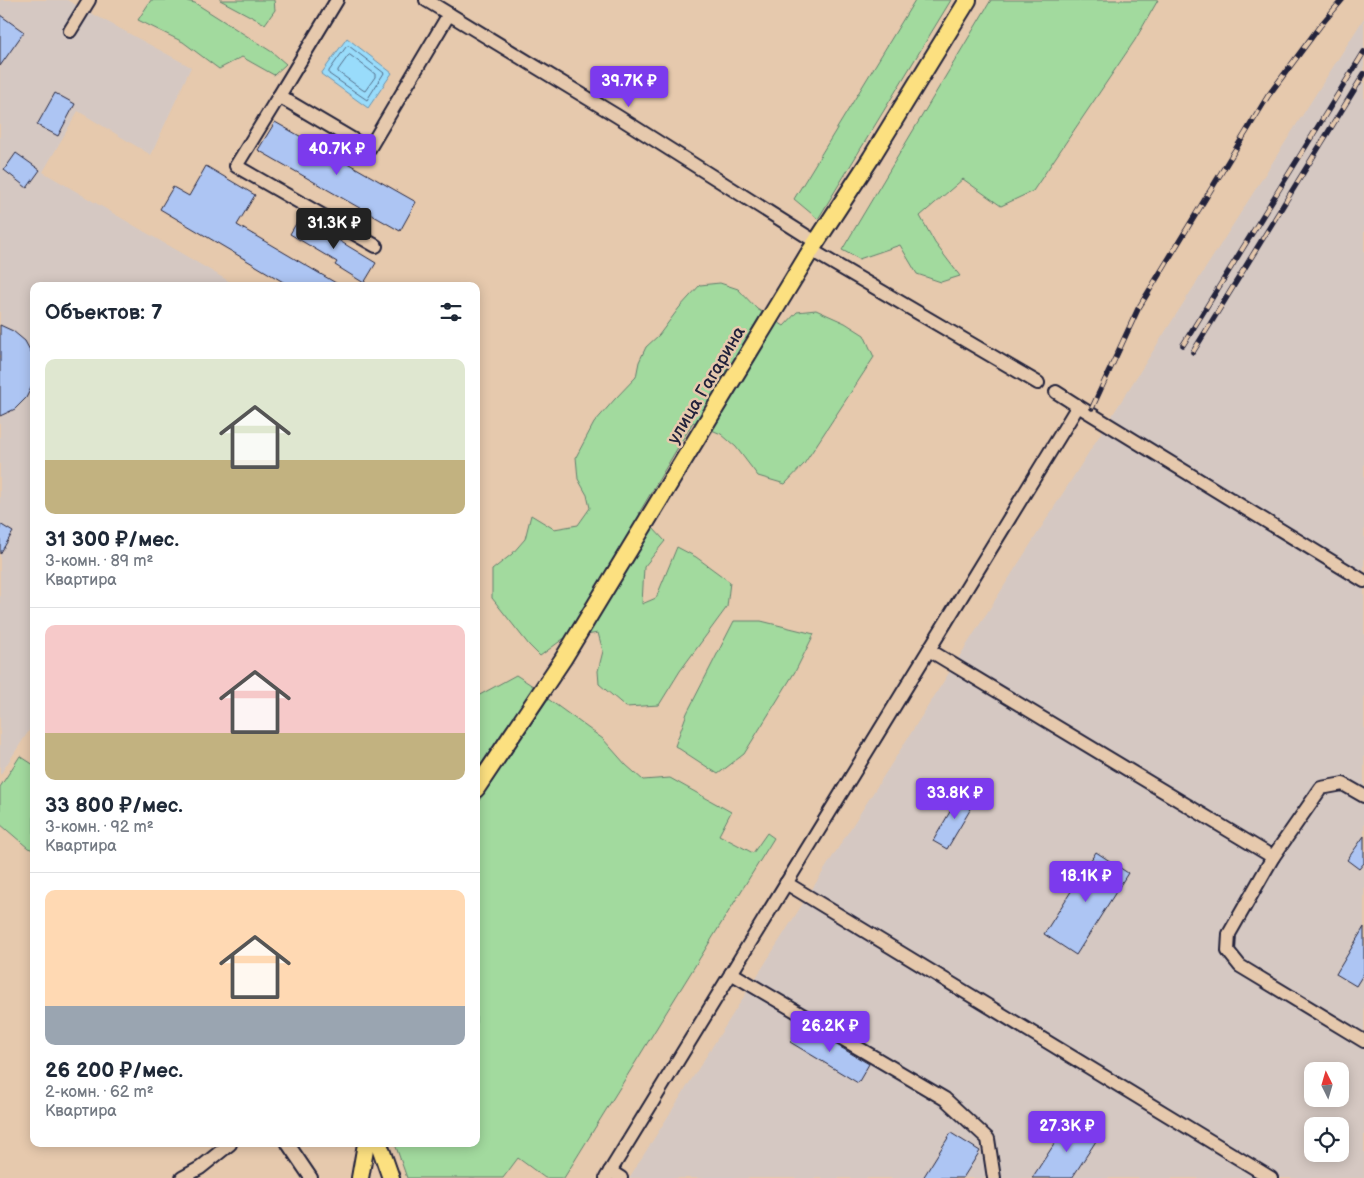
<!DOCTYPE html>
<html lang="ru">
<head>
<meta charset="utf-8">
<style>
  body { margin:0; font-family:"Balsamiq Sans",sans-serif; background:#f2f2f3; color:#1f2937; height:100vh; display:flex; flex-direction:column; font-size:19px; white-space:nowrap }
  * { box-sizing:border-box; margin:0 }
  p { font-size:16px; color:#747a83 }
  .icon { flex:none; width:28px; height:28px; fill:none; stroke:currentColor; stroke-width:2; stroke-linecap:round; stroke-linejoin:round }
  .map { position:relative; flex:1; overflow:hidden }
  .panel { position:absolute; left:30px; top:282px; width:450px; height:865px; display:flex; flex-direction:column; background:#fff; border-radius:10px; box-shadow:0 2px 12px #0003 }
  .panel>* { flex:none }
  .needle { width:32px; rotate:355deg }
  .fabs { position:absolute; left:1304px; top:1062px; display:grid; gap:10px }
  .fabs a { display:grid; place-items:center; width:45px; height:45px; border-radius:10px; background:#fff; box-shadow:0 2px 12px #0003; font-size:25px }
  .price { position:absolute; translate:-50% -42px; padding:0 11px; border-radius:5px; background:#7c3aed; color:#fff; font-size:16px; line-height:32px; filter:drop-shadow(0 1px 2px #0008) }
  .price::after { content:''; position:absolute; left:50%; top:30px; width:15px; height:11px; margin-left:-8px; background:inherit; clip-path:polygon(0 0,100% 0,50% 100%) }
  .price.selected { background:#222; color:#fff }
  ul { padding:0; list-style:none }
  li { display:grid; align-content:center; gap:10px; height:265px; padding:0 15px }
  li+li { border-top:1px solid #e0e1e3 }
  li span { display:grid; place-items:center; height:155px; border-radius:10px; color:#555 }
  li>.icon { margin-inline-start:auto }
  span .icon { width:90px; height:90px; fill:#fffc; stroke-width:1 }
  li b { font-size:21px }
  h2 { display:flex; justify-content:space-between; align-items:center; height:60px; padding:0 15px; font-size:21px }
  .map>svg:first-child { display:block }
  .built { fill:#d5c8c2; fill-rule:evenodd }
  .green { fill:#a2da9e; stroke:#627e6c }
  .water { fill:#99dcfb; stroke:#6992ae }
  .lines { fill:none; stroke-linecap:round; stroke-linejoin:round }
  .shore { stroke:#526c88; stroke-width:1 }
  .building { fill:#adc5f3; stroke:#22223b }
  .minor-casing { stroke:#22223b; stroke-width:16 }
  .major-casing { stroke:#22223b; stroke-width:20 }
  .minor { stroke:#e6c9ad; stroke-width:12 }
  .major { stroke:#fce080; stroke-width:16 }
  .rail-casing { stroke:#22223b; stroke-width:5.5 }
  .rail { stroke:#e6c9ad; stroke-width:4; stroke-dasharray:11; stroke-linecap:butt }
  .labels { text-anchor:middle; stroke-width:5; stroke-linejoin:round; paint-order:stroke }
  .street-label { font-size:18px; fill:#22223b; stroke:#e6c9ad }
</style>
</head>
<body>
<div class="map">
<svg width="1364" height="1178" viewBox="0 0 1364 1178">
  <rect width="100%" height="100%" fill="#e6c9ad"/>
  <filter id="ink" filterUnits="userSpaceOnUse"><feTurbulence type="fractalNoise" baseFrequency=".02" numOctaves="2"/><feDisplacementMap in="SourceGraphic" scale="10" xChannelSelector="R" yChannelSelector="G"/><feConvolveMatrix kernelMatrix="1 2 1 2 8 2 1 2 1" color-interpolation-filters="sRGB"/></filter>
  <g filter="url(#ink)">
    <!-- built -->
    <g class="built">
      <path d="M0 0H67L191 67 151 155 78 111 43 172 237 286H34V723L0 775Z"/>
      <path d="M1364 18V1178H629ZM1312 1071H1340V1099H1312ZM1312 1126H1340V1154H1312Z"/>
    </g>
    <!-- green -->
    <g class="green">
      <path d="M151 0H182L195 3 272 52 286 64 274 75 242 57 219 69 183 42 138 20Z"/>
      <path d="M220 0H274L275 10 265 24Z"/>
      <path d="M915 0H951L818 219 794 199Z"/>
      <path d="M991 0H1158L1135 40 1033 191 1001 206 963 179 920 216 935 243 960 276 941 282 917 274 900 245 859 259 842 250Z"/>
      <path d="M720 283 738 289 757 309 784 326 797 312 816 310 845 323 864 335 874 357 804 464 785 484 758 476 736 447 721 434 693 422 639 513 665 541 644 567 642 604 656 598 677 547 696 557 730 582 727 607 680 671 659 705 626 707 599 684 598 671 603 651 598 633 563 639 540 656 529 645 492 598V570L512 554 525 539 531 515 554 529 578 525 590 508 587 495 578 479 576 457 594 423 615 399 636 377 639 362 646 347 659 335 679 308 700 285Z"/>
      <path d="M734 621H761L814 634 796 670 744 754 718 774 675 746 687 713Z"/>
      <path d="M516 675 536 688 505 728 476 772V697Z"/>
      <path d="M548 699 603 739 626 765 643 780 670 778 731 812 719 835 753 853 767 833 774 838 564 1178H545L518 1158 503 1178H407L395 1144H476V805Z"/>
      <path d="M20 756 34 765V850L28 848 0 824V787Z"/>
    </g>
    <!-- water -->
    <path class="water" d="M347 38 392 73 368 108 321 74Z"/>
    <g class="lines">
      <!-- shore -->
      <g class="shore">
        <path d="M349 46 384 73 367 100 329 74V71L346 47Z"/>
        <path d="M350 55 375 74V77L365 91 363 90 338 72V70L348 56Z"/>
      </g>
    </g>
    <!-- building -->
    <g class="building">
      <path d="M0 15 24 32 0 66Z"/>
      <path d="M55 93 75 104 58 136 37 125Z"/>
      <path d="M275 122 416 202 400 231 258 150Z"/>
      <path d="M16 153 40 170 27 188 4 170Z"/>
      <path d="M206 166 255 195 237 225 341 286H290L160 209 173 187 189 196Z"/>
      <path d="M300 217 376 263 364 283 335 265 337 262 290 234Z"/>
      <path d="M0 325 13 331 25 341 32 354 34 363 33 384 26 398 15 409 0 416Z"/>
      <path d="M0 524 13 532 0 554Z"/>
      <path d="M962 791 976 800 947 849 933 841Z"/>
      <path d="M1364 836V863L1359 869 1347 860Z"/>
      <path d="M1096 852 1128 873 1076 955 1044 934Z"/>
      <path d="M1364 927V973L1356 986 1336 974Z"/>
      <path d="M801 1024 869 1064 858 1083 790 1042Z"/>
      <path d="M1070 1120 1098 1138 1072 1178H1032Z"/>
      <path d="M951 1133 980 1151 963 1178H923Z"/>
    </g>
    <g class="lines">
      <!-- minor casing -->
      <g class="minor-casing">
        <g id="minor">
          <path d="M337 0 279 96 369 149 449 14"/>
          <path d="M426 0 617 116 816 242"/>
          <path d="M70 31 89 0"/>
          <path d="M279 96 236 166 376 246"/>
          <path d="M811 250 1038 383"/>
          <path d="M1056 392 1078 406"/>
          <path d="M929 650 1273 857 1321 788 1343 784 1364 796"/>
          <path d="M1273 857 1229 934 1228 951 1240 966 1364 1041"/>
          <path d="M786 883 1271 1178"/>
          <path d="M731 973 945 1099 988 1139 994 1178"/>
          <path d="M288 1144 311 1178"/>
          <path d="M610 1171 621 1178"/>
          <path d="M182 1178 200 1168 230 1144"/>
          <path d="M606 1178 1078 406 1364 581"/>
        </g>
      </g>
      <!-- major casing -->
      <g class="major-casing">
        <g id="major">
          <path d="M476 789 563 659 811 250 871 158 968 0"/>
          <path d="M379 1144 391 1178"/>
          <path d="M360 1178 366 1144"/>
        </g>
      </g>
      <!-- minor -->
      <use href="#minor" class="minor"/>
      <!-- major -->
      <use href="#major" class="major"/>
      <!-- rail casing -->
      <g class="rail-casing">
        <g id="rail">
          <path d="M1183 345 1364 52"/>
          <path d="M1193 352 1364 74"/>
          <path d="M1092 408 1138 309 1268 96 1320 26 1342 0"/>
        </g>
      </g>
      <!-- rail -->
      <use href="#rail" class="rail"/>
    </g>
  </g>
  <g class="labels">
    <!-- street labels -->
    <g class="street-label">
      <text transform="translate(706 385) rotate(-59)" y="6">улица Гагарина</text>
    </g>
  </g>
</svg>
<div class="fabs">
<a><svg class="needle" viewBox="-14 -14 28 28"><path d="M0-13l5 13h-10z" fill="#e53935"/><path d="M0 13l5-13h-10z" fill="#747a83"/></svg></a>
<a><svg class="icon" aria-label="locate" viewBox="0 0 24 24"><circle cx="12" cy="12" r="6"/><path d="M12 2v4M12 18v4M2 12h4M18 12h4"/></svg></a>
</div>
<b class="price" style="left:629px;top:108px">39.7K ₽</b>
<b class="price" style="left:337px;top:176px">40.7K ₽</b>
<b class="price selected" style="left:334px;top:250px">31.3K ₽</b>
<b class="price" style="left:955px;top:820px">33.8K ₽</b>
<b class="price" style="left:1086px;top:903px">18.1K ₽</b>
<b class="price" style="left:830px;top:1053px">26.2K ₽</b>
<b class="price" style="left:1067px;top:1153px">27.3K ₽</b>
<section class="panel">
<h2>Объектов: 7<svg class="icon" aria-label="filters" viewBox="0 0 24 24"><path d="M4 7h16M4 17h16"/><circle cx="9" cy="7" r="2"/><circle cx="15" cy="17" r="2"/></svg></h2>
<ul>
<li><span style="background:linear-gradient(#dfe7d0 65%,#c2b280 0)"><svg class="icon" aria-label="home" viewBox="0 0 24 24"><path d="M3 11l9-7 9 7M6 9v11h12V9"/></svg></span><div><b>31 300 ₽/мес.</b><p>3-комн. · 89 m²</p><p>Квартира</p></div></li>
<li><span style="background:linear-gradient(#f6c9c9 70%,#c2b280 0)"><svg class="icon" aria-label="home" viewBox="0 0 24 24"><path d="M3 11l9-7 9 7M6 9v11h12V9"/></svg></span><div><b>33 800 ₽/мес.</b><p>3-комн. · 92 m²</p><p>Квартира</p></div></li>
<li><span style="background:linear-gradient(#ffd9b3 75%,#9aa5b1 0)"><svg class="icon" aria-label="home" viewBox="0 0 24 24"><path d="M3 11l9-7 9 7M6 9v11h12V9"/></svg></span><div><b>26 200 ₽/мес.</b><p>2-комн. · 62 m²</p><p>Квартира</p></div></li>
</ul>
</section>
</div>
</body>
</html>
